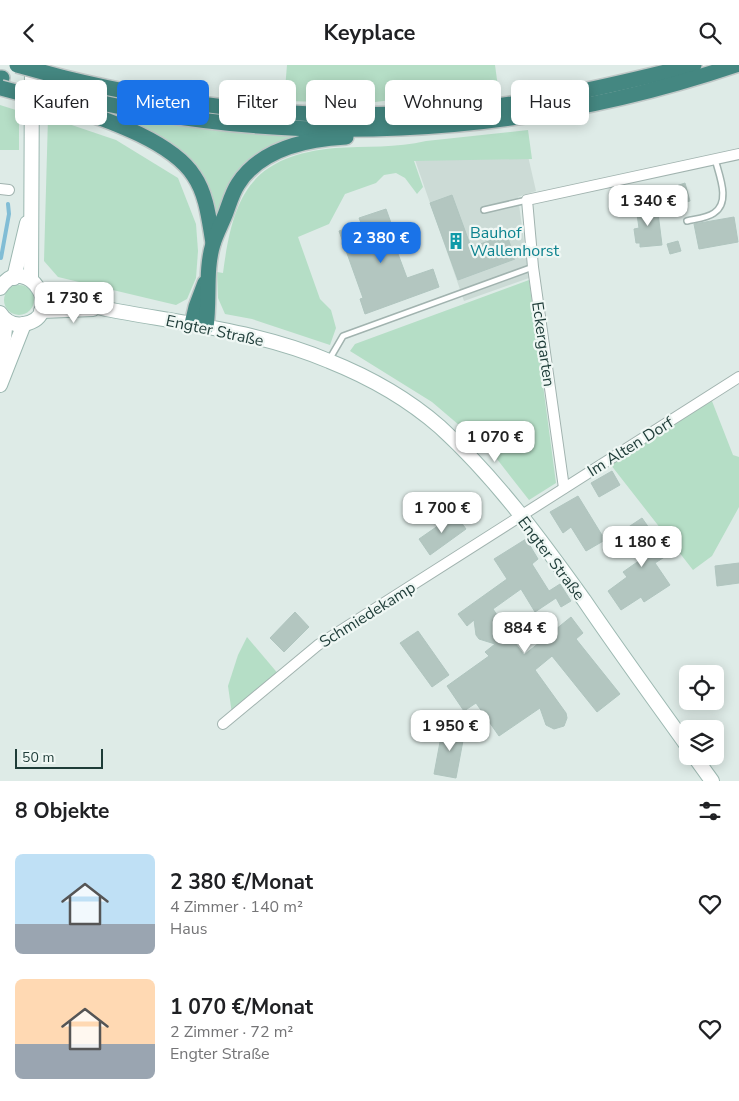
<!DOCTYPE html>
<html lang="de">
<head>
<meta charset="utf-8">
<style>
  body { margin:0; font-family:"Nunito Sans",sans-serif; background:#f6f6f6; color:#202124; height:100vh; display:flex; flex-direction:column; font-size:19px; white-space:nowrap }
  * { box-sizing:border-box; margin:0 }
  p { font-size:16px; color:#757577 }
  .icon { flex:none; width:28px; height:28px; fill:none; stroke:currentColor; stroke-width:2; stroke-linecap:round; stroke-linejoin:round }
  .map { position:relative; height:716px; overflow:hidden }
  .drawer { display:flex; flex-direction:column; background:#fff; flex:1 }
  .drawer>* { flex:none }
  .banner { position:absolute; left:15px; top:15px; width:710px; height:45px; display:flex; gap:10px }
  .fabs { position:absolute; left:679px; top:600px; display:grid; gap:10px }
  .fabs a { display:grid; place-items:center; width:45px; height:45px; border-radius:8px; background:#fff; box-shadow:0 2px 12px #0003; font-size:25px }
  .scale { position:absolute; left:15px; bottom:12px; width:88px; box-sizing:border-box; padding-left:5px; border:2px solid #1e3c38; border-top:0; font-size:14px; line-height:18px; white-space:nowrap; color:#1e3c38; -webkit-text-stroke:4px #eff7f4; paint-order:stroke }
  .price { position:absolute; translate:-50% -42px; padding:0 11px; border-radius:10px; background:#fff; color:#222; font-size:16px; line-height:32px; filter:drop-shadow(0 1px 2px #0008) }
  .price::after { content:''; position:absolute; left:50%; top:30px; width:15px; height:11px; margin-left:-8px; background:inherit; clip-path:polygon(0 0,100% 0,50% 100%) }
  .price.current { background:#1a73e8; color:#fff }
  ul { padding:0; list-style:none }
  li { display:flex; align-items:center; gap:15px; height:125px; padding:0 15px }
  li span { display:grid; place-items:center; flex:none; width:140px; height:100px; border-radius:8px; color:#555 }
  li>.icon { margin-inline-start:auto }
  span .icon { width:60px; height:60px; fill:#fffc; stroke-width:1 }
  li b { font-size:21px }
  h2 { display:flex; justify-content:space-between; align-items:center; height:60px; padding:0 15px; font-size:21px }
  .pill { padding:0 18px; border-radius:8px; background:#fff; box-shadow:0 2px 12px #0003; font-size:18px; line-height:45px }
  .pill.current { background:#1a73e8; color:#fff }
  header { display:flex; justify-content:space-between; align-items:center; height:65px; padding:0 15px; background:#fff; font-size:22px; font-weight:700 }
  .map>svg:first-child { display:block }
  .built { fill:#ccdbd6 }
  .green { fill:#b5dec6 }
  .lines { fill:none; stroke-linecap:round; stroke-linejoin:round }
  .stream { stroke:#81bdd5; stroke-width:4 }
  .building { fill:#b3c6c0; stroke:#b0c5bf }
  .service-casing { stroke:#a1b3af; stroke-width:8 }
  .minor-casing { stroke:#a1b3af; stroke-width:12 }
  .secondary-casing { stroke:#9cb8b1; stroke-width:16 }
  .trunk-casing { stroke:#c0c8c7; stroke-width:18 }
  .service { stroke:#fff; stroke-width:5 }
  .minor { stroke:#fff; stroke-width:10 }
  .secondary { stroke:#fff; stroke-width:14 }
  .trunk { stroke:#448781; stroke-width:15 }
  .trunk-bridge-casing { stroke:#c0c8c7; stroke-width:18; stroke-linecap:butt }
  .trunk-bridge { stroke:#448781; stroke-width:15 }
  .labels { text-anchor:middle; stroke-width:4.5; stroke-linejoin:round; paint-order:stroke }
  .culture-label { font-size:16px; fill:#0d838f; stroke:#eff7f4; text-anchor:start }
  .street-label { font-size:16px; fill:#1e3c38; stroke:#eff7f4 }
</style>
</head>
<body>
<header><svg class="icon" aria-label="back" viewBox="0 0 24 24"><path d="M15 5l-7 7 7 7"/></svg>Keyplace<svg class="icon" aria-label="search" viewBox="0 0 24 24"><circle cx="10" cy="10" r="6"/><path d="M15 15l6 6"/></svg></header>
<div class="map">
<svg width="739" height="716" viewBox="0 0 739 716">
  <rect width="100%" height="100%" fill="#deebe7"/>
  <!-- built -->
  <path class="built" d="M528 91 536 126 518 132 529 213 464 236 414 92Z"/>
  <!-- green -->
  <g class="green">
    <path d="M287 0H495L498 22 367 38 284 36Z"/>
    <path d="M81 39 317 69 278 79 215 161 189 96Z"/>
    <path d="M0 40 19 46V85H0Z"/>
    <path d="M48 52 116 75 178 113 196 159 198 186 196 213 187 234 176 240 58 212 44 196Z"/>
    <path d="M528 65 532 94 414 96 423 122 417 129 405 113 396 108 384 110 376 118 345 129 329 159 298 172 320 234 331 245 336 263 330 280 252 254 225 249 218 233 217 207 223 208C233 131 250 91 335 83 365 81 397 83 426 76Z"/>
    <path d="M529 215 556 418 529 435 493 389 432 337 350 286 355 279Z"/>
    <circle cx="19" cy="235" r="15"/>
    <path d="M710 331 733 390 739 392V442L712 491 693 505 607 395Z"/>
    <path d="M247 572 280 611 232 649 228 621 238 590Z"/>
  </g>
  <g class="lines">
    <!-- stream -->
    <path class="stream" d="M1 193 9 149 8 139"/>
  </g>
  <!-- building -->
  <g class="building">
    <path d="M685 118 690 136 677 139 673 122Z"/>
    <path d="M452 130 471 182 507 170 515 194 458 215 430 138Z"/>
    <path d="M657 140 662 180 640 182V178H636L634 164 639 163 636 143Z"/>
    <path d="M386 144 395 169 391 170 407 213 433 204 439 222 365 249 360 234 363 233 339 166 361 158 359 153Z"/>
    <path d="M734 152 738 177 699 184 694 159Z"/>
    <path d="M678 176 681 186 670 189 667 179Z"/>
    <path d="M612 406 620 420 599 432 591 418Z"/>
    <path d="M578 431 605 475 586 486 571 462 563 468 550 447Z"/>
    <path d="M455 449 466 464 430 490 419 474Z"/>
    <path d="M642 453 661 480 668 476 674 486 655 498 670 520 644 537 641 532 621 545 608 526 627 512 623 507 643 493 624 465Z"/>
    <path d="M526 474 538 494 532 499 549 526 560 519 571 536 561 542 556 533 535 547 521 524 493 544 505 562 504 563 524 590 571 552 583 568 576 574 620 629 597 647 552 591 535 605 566 648 567 653 564 661 554 664 546 660 540 643 499 671 476 638 464 646 447 621 489 591 485 587 495 579 479 574 476 570 474 555 467 561 458 549 507 514 494 494Z"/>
    <path d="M739 498V518L717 521 715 501Z"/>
    <path d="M295 547 309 562 284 587 270 573Z"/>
    <path d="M418 566 449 610 432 622 400 578Z"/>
    <path d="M443 661 465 665 456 713 434 709Z"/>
  </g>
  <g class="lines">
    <!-- service casing -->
    <g class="service-casing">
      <g id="service">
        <path d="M484 145 527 135"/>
        <path d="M687 156C695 154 707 153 714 148 731 137 719 110 715 94"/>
        <path d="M329 295 343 271 533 202"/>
      </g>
    </g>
    <!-- minor casing -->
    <g class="minor-casing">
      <g id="minor">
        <path d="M0 124 9 125"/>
        <path d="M564 423 533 202 527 135 739 89"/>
        <path d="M223 659 318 580 739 312"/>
      </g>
    </g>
    <!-- secondary casing -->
    <g class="secondary-casing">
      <g id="secondary">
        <path d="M14 213 27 158"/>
        <path d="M31 215 32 0"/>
        <path d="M0 223C26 184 68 251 24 259 14 261 5 256 0 248"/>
        <path d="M42 227C63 232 84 239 106 244 180 258 259 266 329 296 369 312 408 334 440 362 495 412 541 475 584 535 618 585 653 633 688 682"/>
        <path d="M41 246 93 244"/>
        <path d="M0 307 6 255"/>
        <path d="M0 320 24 259"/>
        <path d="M694 691 712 716"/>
      </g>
    </g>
    <!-- trunk casing -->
    <g class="trunk-casing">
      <g id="trunk">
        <path d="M61 12C183 42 300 55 426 48 517 43 606 22 694 0"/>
        <path d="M0 13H2"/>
        <path d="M61 28C282 86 520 73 736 0"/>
        <path d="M61 39C101 53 171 75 194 111 207 130 209 155 213 178"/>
        <path d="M192 259 196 242 205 218"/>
        <path d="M206 262C210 235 205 205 213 179 216 169 221 160 225 150 229 140 232 128 238 119 261 83 307 74 346 72"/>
      </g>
    </g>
    <!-- service -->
    <use href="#service" class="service"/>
    <!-- minor -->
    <use href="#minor" class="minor"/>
    <!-- secondary -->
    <use href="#secondary" class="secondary"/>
    <!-- trunk -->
    <use href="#trunk" class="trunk"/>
    <!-- trunk-bridge casing -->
    <g class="trunk-bridge-casing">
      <g id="trunk-bridge">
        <path d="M17 0 61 12"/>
        <path d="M1 23 61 39"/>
      </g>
    </g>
    <!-- trunk-bridge -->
    <use href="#trunk-bridge" class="trunk-bridge"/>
  </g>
  <!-- icons -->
  <defs>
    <g id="building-bare" transform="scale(1.35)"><path d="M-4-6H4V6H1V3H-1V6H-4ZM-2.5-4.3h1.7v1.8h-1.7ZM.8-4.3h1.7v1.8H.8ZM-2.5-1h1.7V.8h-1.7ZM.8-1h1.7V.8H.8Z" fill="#0f9aa8" stroke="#eff7f4" stroke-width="2.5" paint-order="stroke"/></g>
  </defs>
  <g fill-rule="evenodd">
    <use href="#building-bare" x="456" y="176"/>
  </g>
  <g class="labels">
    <!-- culture labels -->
    <g class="culture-label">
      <text x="470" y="173">Bauhof<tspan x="470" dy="18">Wallenhorst</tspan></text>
    </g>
    <!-- street labels -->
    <g class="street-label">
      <text transform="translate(215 265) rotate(12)" y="6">Engter Straße</text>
      <text transform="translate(544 279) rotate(82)" y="6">Eckergarten</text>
      <text transform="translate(630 381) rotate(-32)" y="6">Im Alten Dorf</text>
      <text transform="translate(552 493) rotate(53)" y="6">Engter Straße</text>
      <text transform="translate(367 549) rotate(-32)" y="6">Schmiedekamp</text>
    </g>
  </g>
</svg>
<div class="fabs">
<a><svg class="icon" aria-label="locate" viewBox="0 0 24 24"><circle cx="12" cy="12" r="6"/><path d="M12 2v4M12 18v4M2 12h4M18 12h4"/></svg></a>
<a><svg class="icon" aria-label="layers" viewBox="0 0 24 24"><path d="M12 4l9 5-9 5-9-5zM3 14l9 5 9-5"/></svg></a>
</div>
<div class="scale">50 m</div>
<b class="price" style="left:648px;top:162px">1 340 €</b>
<b class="price current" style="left:381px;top:199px">2 380 €</b>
<b class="price" style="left:74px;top:259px">1 730 €</b>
<b class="price" style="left:495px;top:398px">1 070 €</b>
<b class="price" style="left:442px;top:469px">1 700 €</b>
<b class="price" style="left:642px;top:503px">1 180 €</b>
<b class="price" style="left:525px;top:589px">884 €</b>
<b class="price" style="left:450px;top:687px">1 950 €</b>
<div class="banner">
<a class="pill">Kaufen</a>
<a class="pill current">Mieten</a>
<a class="pill">Filter</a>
<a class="pill">Neu</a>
<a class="pill">Wohnung</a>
<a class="pill">Haus</a>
</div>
</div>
<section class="drawer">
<h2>8 Objekte<svg class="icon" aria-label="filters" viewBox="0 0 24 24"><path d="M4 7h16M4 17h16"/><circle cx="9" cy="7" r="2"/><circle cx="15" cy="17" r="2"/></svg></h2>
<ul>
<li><span style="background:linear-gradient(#bfe0f5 70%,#9aa5b1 0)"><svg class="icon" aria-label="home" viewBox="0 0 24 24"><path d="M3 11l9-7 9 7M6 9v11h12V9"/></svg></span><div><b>2 380 €/Monat</b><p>4 Zimmer · 140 m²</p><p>Haus</p></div><svg class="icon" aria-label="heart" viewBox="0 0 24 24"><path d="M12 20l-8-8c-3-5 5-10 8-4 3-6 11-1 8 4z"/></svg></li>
<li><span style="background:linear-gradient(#ffd9b3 65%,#9aa5b1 0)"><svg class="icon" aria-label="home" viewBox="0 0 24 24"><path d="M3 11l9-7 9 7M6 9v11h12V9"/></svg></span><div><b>1 070 €/Monat</b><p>2 Zimmer · 72 m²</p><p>Engter Straße</p></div><svg class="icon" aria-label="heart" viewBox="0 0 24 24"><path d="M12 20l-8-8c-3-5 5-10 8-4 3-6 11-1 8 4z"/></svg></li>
</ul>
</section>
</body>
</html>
